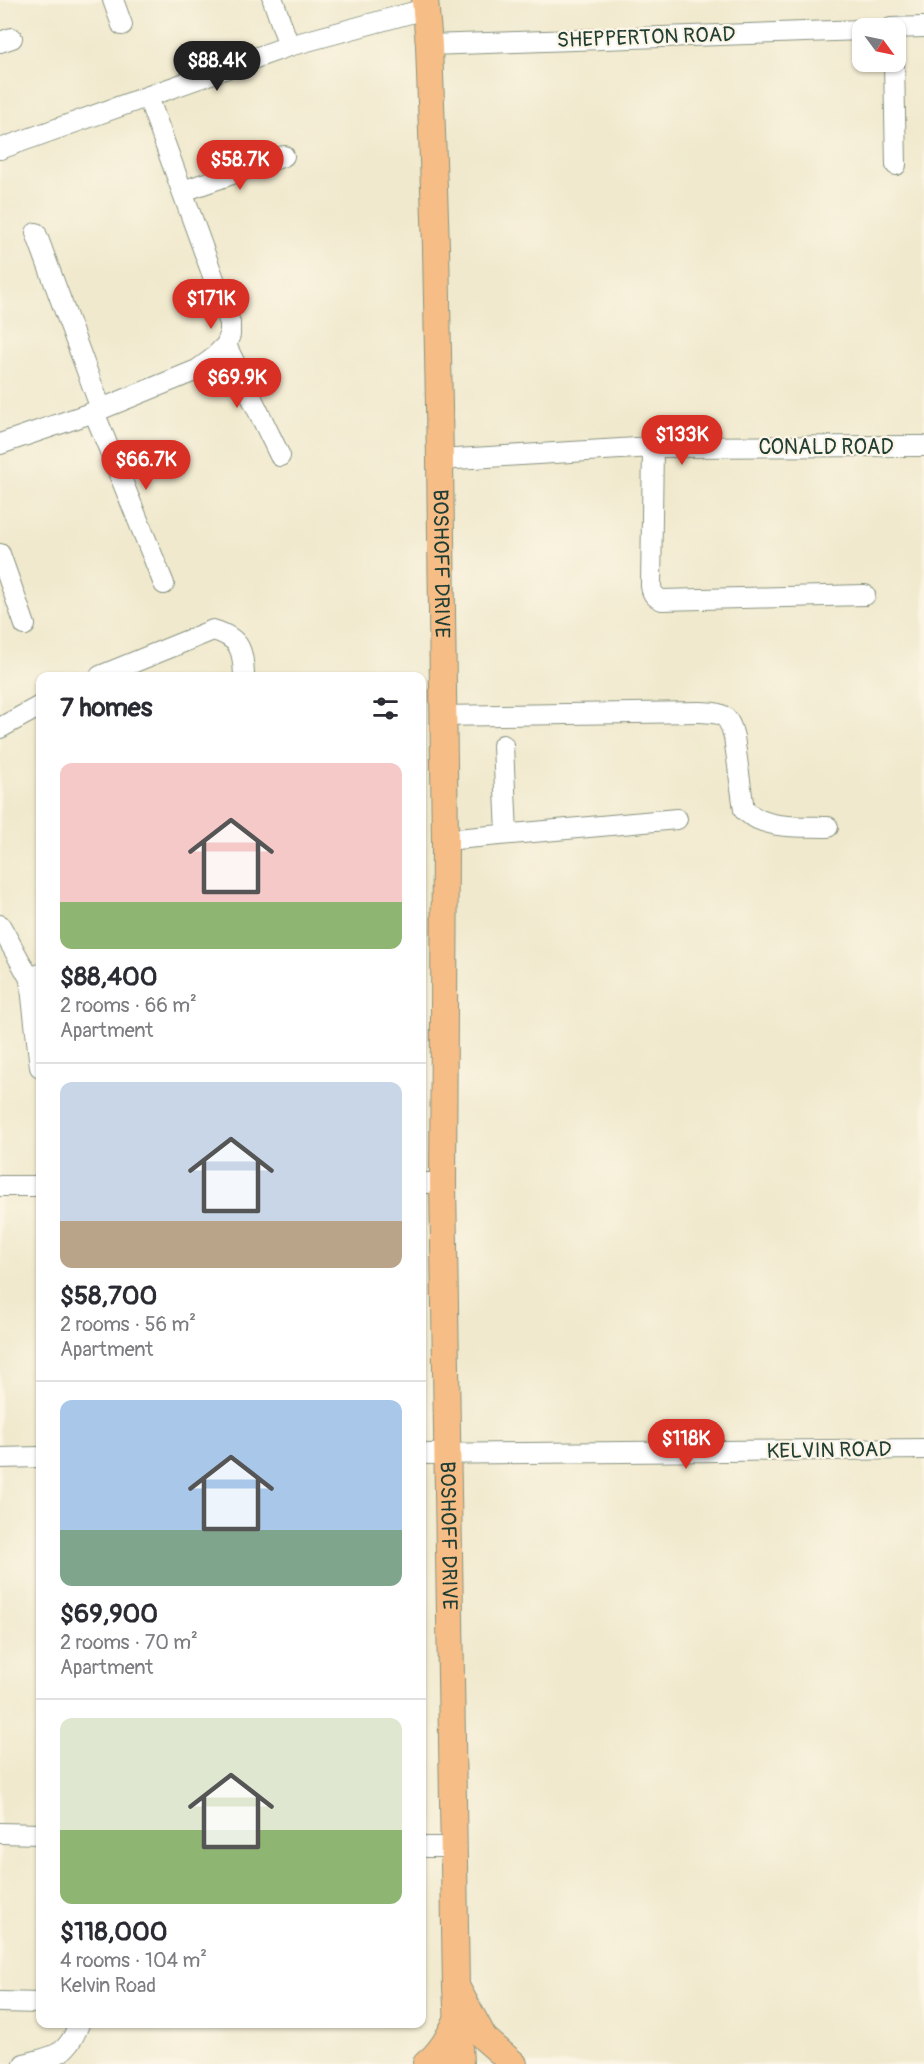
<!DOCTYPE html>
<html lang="en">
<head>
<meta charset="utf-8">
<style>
  body { margin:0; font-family:Pangolin,sans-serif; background:#f7f7f7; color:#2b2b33; height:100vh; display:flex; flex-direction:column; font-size:22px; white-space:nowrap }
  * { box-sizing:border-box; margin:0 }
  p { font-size:20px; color:#7c7c81 }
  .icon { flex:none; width:33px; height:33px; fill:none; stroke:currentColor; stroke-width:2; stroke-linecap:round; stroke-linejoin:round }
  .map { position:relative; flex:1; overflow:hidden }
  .drawer { position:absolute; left:36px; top:672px; width:390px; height:1356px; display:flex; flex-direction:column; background:#fff; border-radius:12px; box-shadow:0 2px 4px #0004 }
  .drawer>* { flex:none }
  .needle { width:39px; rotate:123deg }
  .tools { position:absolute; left:852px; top:18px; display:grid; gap:12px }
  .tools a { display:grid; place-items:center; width:54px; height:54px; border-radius:12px; background:#fff; box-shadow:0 2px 4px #0004; font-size:30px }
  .price { position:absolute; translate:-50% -51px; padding:0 14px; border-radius:21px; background:#d93025; color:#fff; font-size:20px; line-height:39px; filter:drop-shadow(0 2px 3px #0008) }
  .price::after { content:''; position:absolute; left:50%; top:36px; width:18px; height:14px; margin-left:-9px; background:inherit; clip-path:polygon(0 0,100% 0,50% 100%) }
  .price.on { background:#222; color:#fff }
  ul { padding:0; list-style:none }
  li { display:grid; align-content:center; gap:12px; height:318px; padding:0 24px }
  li+li { border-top:2px solid #e1e1e2 }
  li span { display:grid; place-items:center; height:186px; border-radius:12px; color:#555 }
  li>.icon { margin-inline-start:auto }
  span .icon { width:108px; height:108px; fill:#fffc; stroke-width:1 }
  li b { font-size:26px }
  h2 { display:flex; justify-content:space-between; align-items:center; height:72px; padding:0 24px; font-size:26px }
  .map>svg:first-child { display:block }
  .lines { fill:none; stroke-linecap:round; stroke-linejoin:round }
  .minor-casing { stroke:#889380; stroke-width:22 }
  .major-casing { stroke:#889380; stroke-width:28 }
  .minor { stroke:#fff; stroke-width:20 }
  .major { stroke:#f6be86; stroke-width:26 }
  .labels { text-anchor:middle; stroke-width:4.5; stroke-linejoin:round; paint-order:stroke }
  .street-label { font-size:21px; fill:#1f3d34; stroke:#fcf5e5 }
</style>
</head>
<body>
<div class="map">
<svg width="924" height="2064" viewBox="0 0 924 2064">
  <rect width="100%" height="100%" fill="#fcf5e5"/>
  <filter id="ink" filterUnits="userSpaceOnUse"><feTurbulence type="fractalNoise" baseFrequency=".0167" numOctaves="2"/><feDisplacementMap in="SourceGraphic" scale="12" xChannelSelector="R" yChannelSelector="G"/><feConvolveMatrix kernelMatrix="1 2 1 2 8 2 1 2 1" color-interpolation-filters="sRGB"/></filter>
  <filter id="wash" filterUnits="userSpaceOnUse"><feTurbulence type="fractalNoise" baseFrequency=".008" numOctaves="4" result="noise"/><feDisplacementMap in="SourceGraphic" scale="24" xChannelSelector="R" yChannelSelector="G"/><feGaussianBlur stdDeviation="1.35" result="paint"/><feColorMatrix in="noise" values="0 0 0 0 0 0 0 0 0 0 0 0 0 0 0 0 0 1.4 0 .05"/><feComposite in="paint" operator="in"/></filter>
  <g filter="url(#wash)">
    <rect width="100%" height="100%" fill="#f0e9cd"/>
  </g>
  <g filter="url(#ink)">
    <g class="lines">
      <!-- minor casing -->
      <g class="minor-casing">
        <g id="minor">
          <path d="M113 0 122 25"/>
          <path d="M273 0 289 46"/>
          <path d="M891 28 924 27"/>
          <path d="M0 42 12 38"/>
          <path d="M429 45 862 30"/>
          <path d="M894 62 896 165"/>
          <path d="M0 149 289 46 425 9"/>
          <path d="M183 191 284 156"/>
          <path d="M36 233 101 409"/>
          <path d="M226 345 280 456"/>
          <path d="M94 412 164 584"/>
          <path d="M0 444 94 412 197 370 212 359 226 345 230 335V323L148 97"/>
          <path d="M653 447 651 586C652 594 655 597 662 600L865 595"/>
          <path d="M440 460 653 447 924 446"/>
          <path d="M0 554 25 625"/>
          <path d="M100 676 213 630C240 638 243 649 244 676"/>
          <path d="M442 716 699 712C722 713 728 713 734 737L744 810C766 830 799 826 828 827"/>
          <path d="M0 728 40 706"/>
          <path d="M503 745 507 834"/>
          <path d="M445 840 677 819"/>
          <path d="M0 925 30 979"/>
          <path d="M40 974 30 979 40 1067"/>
          <path d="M422 1183H443"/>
          <path d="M0 1186H40"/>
          <path d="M422 1454 924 1449"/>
          <path d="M0 1458 40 1457"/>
          <path d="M0 1833 40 1834"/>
          <path d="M422 1847H454"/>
          <path d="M0 2002 40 2003"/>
          <path d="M24 2064C55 2056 67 2056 79 2024"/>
        </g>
      </g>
      <!-- major casing -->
      <g class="major-casing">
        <g id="major">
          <path id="s1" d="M425 0 429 45 436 247 440 460 445 840 443 1183 456 1987 460 2064"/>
          <path d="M458 1990 484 2038 514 2064"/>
          <path d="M426 2064C441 2052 449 2037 457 2020"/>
        </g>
      </g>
      <!-- minor -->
      <use href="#minor" class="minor"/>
      <!-- major -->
      <use href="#major" class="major"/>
    </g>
  </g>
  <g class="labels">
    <!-- street labels -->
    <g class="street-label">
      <text transform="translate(646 37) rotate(-2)" y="7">SHEPPERTON ROAD</text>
      <text x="826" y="454">CONALD ROAD</text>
      <text dy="7" stroke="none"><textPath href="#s1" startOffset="564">BOSHOFF DRIVE</textPath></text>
      <text transform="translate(829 1450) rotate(-1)" y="7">KELVIN ROAD</text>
      <text dy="7" stroke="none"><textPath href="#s1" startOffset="1536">BOSHOFF DRIVE</textPath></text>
    </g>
  </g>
</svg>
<div class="tools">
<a><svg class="needle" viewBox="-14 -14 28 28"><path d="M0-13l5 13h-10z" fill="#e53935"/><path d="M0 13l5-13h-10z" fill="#7c7c81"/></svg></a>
</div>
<b class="price on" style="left:217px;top:92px">$88.4K</b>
<b class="price" style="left:240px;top:191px">$58.7K</b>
<b class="price" style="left:211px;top:330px">$171K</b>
<b class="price" style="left:237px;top:409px">$69.9K</b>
<b class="price" style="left:682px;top:466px">$133K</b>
<b class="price" style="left:146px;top:491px">$66.7K</b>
<b class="price" style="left:686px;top:1470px">$118K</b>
<section class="drawer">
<h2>7 homes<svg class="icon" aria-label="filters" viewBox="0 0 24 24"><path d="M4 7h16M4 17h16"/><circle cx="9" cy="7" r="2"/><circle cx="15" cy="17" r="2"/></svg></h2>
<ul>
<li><span style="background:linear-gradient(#f6c9c9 75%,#8fb573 0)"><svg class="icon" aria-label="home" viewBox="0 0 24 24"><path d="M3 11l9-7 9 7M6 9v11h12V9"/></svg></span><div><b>$88,400</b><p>2 rooms · 66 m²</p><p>Apartment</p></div></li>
<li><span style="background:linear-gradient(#c9d6e8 75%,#b9a48a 0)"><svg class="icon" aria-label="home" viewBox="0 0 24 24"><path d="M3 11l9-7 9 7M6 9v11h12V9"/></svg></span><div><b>$58,700</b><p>2 rooms · 56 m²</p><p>Apartment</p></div></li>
<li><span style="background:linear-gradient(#a9c7e8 70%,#7fa58c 0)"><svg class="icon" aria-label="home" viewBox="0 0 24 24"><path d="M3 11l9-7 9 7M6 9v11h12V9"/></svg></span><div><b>$69,900</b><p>2 rooms · 70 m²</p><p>Apartment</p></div></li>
<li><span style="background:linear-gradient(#dfe7d0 60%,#8fb573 0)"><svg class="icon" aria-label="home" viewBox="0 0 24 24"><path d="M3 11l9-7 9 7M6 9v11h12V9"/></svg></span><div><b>$118,000</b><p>4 rooms · 104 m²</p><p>Kelvin Road</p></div></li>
</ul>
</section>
</div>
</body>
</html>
